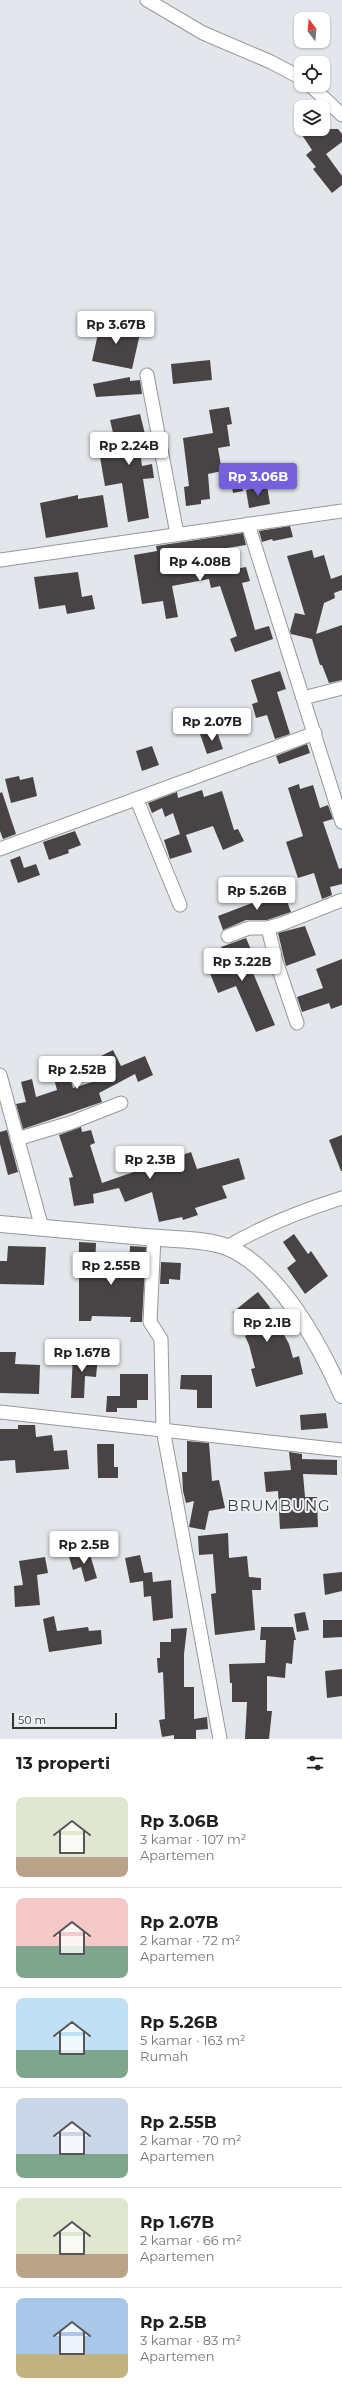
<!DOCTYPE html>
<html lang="id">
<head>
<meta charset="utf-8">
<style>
  body { margin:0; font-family:Montserrat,sans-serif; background:#f6f6f6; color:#202124; height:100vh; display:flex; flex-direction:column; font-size:15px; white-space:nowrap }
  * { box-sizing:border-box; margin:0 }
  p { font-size:13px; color:#757577 }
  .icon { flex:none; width:22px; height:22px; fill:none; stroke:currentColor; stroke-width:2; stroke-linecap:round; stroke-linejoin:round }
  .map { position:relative; height:1739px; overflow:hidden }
  .drawer { display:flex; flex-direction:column; background:#fff; flex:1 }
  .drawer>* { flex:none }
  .needle { width:26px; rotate:344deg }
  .buttons { position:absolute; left:294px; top:12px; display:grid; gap:8px }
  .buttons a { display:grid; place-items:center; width:36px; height:36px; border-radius:8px; background:#fff; box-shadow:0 1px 3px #0004; font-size:20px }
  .scale { position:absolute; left:12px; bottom:10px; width:105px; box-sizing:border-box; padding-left:4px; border:2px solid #333436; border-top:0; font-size:11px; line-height:14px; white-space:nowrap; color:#333436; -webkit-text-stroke:3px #f1f3f8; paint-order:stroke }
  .price { position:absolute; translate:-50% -34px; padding:0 9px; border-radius:4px; background:#fff; color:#222; font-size:13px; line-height:26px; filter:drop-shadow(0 1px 2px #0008) }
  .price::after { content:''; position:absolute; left:50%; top:24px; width:12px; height:9px; margin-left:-6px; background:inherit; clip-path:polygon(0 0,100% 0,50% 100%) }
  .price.active { background:#765fda; color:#fff }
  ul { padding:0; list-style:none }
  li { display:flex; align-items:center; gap:12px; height:100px; padding:0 16px }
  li+li { border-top:1px solid #e0e0e0 }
  li span { display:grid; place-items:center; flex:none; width:112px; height:80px; border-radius:8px; color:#555 }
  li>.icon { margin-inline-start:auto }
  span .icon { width:48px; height:48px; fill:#fffc; stroke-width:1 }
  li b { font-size:17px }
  h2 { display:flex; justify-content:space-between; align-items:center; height:48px; padding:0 16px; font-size:17px }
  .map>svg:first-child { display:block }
  .building { fill:#484446 }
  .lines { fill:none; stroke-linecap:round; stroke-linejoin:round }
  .minor-casing { stroke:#95979b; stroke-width:15 }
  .tertiary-casing { stroke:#95979b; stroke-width:18 }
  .minor { stroke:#fff; stroke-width:13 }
  .tertiary { stroke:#fff; stroke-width:16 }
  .labels { text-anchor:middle; stroke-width:4; stroke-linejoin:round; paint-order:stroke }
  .quarter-label { font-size:15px; letter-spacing:1px; fill:#3c3e42; stroke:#f1f3f8 }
</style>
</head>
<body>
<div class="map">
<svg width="342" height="1739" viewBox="0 0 342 1739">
  <rect width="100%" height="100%" fill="#e3e6ea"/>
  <!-- building -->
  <g class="building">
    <path d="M298 129H338L342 134V142L326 154 342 176V185L332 193 313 169 316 167 306 155 312 150Z"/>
    <path d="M101 320 141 329 132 369 92 361Z"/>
    <path d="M210 360 212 380 173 384 171 364Z"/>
    <path d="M130 377V381L140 380 142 394 96 397 93 384Z"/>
    <path d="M229 407 232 424 227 425 230 446 218 448 222 471 208 474 210 499 201 500V504L186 506 184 487 189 486 183 438 213 433 209 410Z"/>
    <path d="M140 414 147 442 139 444 142 466 152 464 154 478 143 479 149 518 128 522 122 483 105 486 100 457 118 454 110 420Z"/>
    <path d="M241 479 243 491 233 493 231 480Z"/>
    <path d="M267 486 270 504 249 508 246 490Z"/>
    <path d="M78 495V499L103 495 108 527 46 538 40 503Z"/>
    <path d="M290 526 293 537 273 541 272 539 262 542 259 531Z"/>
    <path d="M243 533 246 545 214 550 218 572 246 567 250 581 242 583 255 630 269 626 273 639 235 652 230 639 237 636 220 586 211 588 209 579 172 586 178 617 166 619 163 601 142 604 134 555 157 551 156 546Z"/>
    <path d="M312 550 314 558 324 555 331 579 342 575V590L334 593 335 598 324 603 316 634 342 625V680L329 683 322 665H320L312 639 291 634 290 631 295 613 305 615 287 556Z"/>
    <path d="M78 572 82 597 92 595 95 609 67 614 65 605 39 609 34 577Z"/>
    <path d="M280 671 286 689 277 692 290 734 275 739 267 715 256 718 252 704 258 702 251 680Z"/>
    <path d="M216 729 223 749 207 754 200 734Z"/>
    <path d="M307 744 310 753 279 764 276 756Z"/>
    <path d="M152 746 159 765 142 771 136 751Z"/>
    <path d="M19 776 20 780 33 777 37 796 11 803 5 779Z"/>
    <path d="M299 784 300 789 313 785 320 808 328 805 333 819 323 822 339 869 342 868V884L330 887 332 895 322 899 314 873 298 878 286 842 303 836 288 788Z"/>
    <path d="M202 790 204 797 222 791 234 830 238 829 244 841 223 850 213 826 186 835 192 852 170 859 164 840 180 834 173 813 165 817 162 808 152 813 148 803 177 792 178 798Z"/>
    <path d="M2 792 16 834 3 839 0 831V793Z"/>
    <path d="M75 831 81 845 68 850 69 853 49 860 43 842Z"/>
    <path d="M20 856 24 868 36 864 40 875 18 883 10 860Z"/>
    <path d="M283 891 291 912 267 920H246L223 930 218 916Z"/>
    <path d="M305 926 316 955 286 966 278 933Z"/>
    <path d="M246 938 255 959 248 961 275 1025 256 1032 236 986 218 993 207 966 225 959 221 947Z"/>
    <path d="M342 959V1005L331 1009 329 1003 302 1012 297 997 323 988 316 969Z"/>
    <path d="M113 1050 121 1066 145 1056 153 1075 138 1082 135 1074 99 1093 102 1102 23 1129 16 1104 26 1102 21 1082 32 1079 36 1097 57 1090 52 1071 67 1066 73 1088 102 1079 93 1060Z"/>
    <path d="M81 1127 82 1132 91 1130 95 1143 90 1145 102 1183 191 1152 197 1169 239 1158 245 1179 222 1186 227 1198 195 1208 198 1215 183 1220 182 1217 159 1222 152 1192 125 1202 119 1188 93 1194 94 1203 74 1206 69 1178 73 1177 59 1135Z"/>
    <path d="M7 1130 18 1172 8 1175 0 1144V1132Z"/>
    <path d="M342 1135V1171H341L329 1140Z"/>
    <path d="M294 1234 308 1254 311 1251 328 1276 305 1294 287 1268 296 1261 283 1242Z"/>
    <path d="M79 1242 96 1243 95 1268 129 1269 130 1246 146 1247 142 1322H130L131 1317 92 1316 91 1321H79Z"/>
    <path d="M8 1246 46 1247 44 1285 0 1284V1261H7Z"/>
    <path d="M161 1262 181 1263 180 1280 169 1279V1284H160Z"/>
    <path d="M258 1292 269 1306 289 1344 293 1358 299 1356 303 1374 256 1387 251 1369 255 1368 249 1345 245 1336 250 1333 233 1312Z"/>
    <path d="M0 1352H16L15 1364 40 1365 39 1394 0 1393Z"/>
    <path d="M73 1354 98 1356 96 1377 85 1376 84 1398H71Z"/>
    <path d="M120 1374H148V1400H137V1408H117V1412H106L107 1396H120Z"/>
    <path d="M181 1375H212V1408H197V1390L180 1389Z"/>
    <path d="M326 1413 328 1428 301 1430 300 1415Z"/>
    <path d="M18 1425H35L36 1437 52 1435 54 1451 67 1450 69 1469 16 1473 15 1460 0 1461V1429H18Z"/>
    <path d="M187 1441 209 1443 212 1481 219 1480 225 1508 209 1511 205 1530 189 1527 194 1501 186 1503 183 1491 182 1472H187Z"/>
    <path d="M97 1444H114V1467H118V1478H98Z"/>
    <path d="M289 1452 302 1454V1459L337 1460V1475L303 1474 305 1497H317L318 1527 280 1529 278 1491 266 1492 264 1472 291 1470Z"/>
    <path d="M228 1533 229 1558 247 1556 249 1577 261 1578V1590H252L255 1630 215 1635 211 1594 216 1593 213 1554 199 1555 198 1536Z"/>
    <path d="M89 1551 97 1578 85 1582 81 1567 73 1570 69 1557Z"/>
    <path d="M140 1555 144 1573 152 1572 153 1582 171 1580 173 1618 153 1621 151 1596 144 1597 143 1581 130 1583 125 1558Z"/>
    <path d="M45 1557 48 1573 37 1575 40 1605 15 1607 14 1586 23 1585 19 1561Z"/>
    <path d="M342 1572V1591L325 1595 323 1574Z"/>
    <path d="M305 1612 309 1630 297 1632 294 1614Z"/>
    <path d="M54 1616 57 1631 88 1627 89 1631 101 1630 102 1644 49 1652 43 1619Z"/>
    <path d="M323 1620H342V1637L323 1638Z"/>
    <path d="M261 1627H293L296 1640H294L292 1664 286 1663 285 1678 267 1676V1711H272L269 1739H245L247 1702H232V1683H230L229 1664 265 1663 266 1640H260Z"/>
    <path d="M187 1628 184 1654V1687H194V1719L207 1717 208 1729 196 1730V1739H174V1735L162 1737 159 1720 165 1719 163 1672 158 1673 157 1658H160V1642H171V1629Z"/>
    <path d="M342 1669V1696L327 1698 325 1671Z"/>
  </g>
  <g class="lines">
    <!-- minor casing -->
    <g class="minor-casing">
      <g id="minor">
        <path d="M147 0 203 33 271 62 301 78"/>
        <path d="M310 85 342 115"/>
        <path d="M147 375 177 534"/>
        <path d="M248 524 342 822"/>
        <path d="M0 560 342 511"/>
        <path d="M303 698 342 688"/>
        <path d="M137 800 180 905"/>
        <path d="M0 849 315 733"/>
        <path d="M268 928 276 961 297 1023"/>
        <path d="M228 936 249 928H268L284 923 342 900"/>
        <path d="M0 1075 42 1228"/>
        <path d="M17 1139 70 1123 121 1103"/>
        <path d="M154 1237 150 1322 161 1339 163 1429 220 1739"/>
        <path d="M227 1247C264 1225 301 1211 342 1198"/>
        <path d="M0 1412 342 1450"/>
      </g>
    </g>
    <!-- tertiary casing -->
    <g class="tertiary-casing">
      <path id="tertiary" d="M0 1224C48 1228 97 1233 145 1237 169 1239 206 1239 227 1247 279 1268 321 1347 342 1395"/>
    </g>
    <!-- minor -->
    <use href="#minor" class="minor"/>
    <!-- tertiary -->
    <use href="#tertiary" class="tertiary"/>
  </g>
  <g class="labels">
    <!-- quarter labels -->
    <g class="quarter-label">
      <text x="279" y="1511">BRUMBUNG</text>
    </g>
  </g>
</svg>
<div class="buttons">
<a><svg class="needle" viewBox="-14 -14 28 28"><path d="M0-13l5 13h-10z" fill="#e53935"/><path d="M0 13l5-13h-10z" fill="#757577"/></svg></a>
<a><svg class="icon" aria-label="locate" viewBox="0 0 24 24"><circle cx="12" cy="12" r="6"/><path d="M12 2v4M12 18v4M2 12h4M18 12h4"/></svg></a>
<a><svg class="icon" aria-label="layers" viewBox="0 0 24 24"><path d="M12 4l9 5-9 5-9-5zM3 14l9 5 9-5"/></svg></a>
</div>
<div class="scale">50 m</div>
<b class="price" style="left:116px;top:345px">Rp 3.67B</b>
<b class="price" style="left:129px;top:466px">Rp 2.24B</b>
<b class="price active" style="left:258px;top:497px">Rp 3.06B</b>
<b class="price" style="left:200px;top:582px">Rp 4.08B</b>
<b class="price" style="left:212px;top:742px">Rp 2.07B</b>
<b class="price" style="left:257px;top:911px">Rp 5.26B</b>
<b class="price" style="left:242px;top:982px">Rp 3.22B</b>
<b class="price" style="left:77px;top:1090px">Rp 2.52B</b>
<b class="price" style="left:150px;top:1180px">Rp 2.3B</b>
<b class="price" style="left:111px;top:1286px">Rp 2.55B</b>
<b class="price" style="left:267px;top:1343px">Rp 2.1B</b>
<b class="price" style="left:82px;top:1373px">Rp 1.67B</b>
<b class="price" style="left:84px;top:1565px">Rp 2.5B</b>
</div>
<section class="drawer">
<h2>13 properti<svg class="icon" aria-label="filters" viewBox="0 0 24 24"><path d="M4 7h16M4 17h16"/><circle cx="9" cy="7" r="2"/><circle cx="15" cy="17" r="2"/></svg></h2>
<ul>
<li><span style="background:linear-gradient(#dfe7d0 75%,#b9a48a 0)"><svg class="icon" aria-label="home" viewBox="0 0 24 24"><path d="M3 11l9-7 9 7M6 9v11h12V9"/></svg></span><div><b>Rp 3.06B</b><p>3 kamar · 107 m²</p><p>Apartemen</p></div></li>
<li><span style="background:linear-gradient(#f6c9c9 60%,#7fa58c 0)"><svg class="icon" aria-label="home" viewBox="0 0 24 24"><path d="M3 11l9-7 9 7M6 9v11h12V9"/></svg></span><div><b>Rp 2.07B</b><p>2 kamar · 72 m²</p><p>Apartemen</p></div></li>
<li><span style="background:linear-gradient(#bfe0f5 65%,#7fa58c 0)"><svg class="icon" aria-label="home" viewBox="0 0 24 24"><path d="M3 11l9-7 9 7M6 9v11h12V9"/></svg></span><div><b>Rp 5.26B</b><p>5 kamar · 163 m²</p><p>Rumah</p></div></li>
<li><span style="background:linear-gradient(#c9d6e8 70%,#7fa58c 0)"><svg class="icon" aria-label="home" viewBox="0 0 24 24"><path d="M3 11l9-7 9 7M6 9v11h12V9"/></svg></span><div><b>Rp 2.55B</b><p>2 kamar · 70 m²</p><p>Apartemen</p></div></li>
<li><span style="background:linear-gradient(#dfe7d0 70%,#b9a48a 0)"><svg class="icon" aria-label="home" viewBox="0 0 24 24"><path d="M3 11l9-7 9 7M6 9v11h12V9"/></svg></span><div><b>Rp 1.67B</b><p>2 kamar · 66 m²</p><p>Apartemen</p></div></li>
<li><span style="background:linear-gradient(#a9c7e8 70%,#c2b280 0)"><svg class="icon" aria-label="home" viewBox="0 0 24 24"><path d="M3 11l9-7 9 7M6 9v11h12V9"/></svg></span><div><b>Rp 2.5B</b><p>3 kamar · 83 m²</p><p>Apartemen</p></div></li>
</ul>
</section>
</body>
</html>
